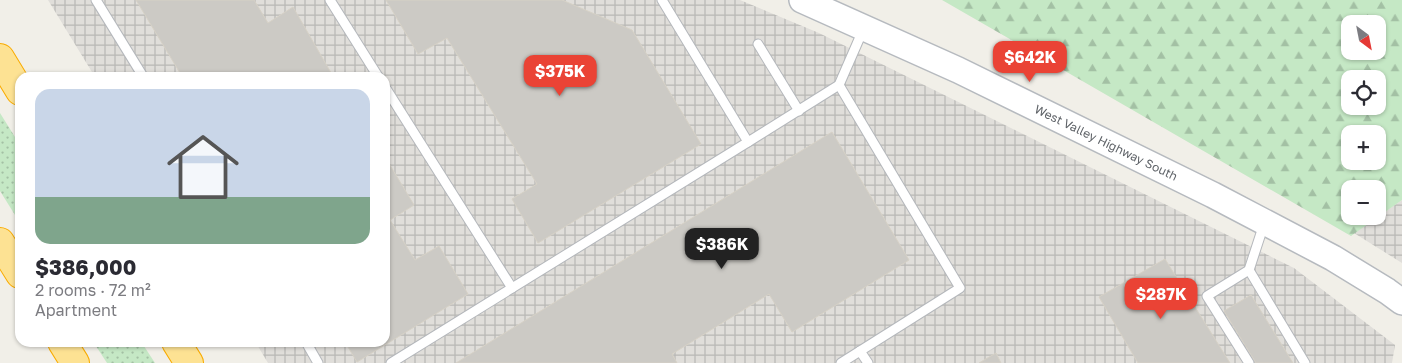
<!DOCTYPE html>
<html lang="en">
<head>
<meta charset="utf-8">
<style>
  body { margin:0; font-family:"Golos Text",sans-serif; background:#f7f7f7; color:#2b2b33; height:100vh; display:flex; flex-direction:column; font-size:19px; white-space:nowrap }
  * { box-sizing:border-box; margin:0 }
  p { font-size:16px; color:#7c7c81 }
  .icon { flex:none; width:28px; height:28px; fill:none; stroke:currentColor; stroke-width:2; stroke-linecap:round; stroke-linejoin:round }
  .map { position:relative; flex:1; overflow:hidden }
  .details { position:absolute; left:15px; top:72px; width:375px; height:275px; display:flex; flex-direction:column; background:#fff; border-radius:15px; box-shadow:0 1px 4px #0004 }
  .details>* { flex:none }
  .needle { width:32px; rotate:148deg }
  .tools { position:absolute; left:1341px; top:15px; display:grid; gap:10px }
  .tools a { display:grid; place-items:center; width:45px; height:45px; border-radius:10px; background:#fff; box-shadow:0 1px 4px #0004; font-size:25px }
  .price { position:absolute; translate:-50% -42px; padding:0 11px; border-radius:10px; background:#ea4335; color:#fff; font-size:16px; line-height:32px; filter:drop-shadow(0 1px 2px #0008) }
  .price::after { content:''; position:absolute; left:50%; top:30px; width:15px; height:11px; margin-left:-8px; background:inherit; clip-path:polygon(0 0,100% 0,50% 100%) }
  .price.current { background:#222; color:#fff }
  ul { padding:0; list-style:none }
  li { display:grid; align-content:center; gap:10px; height:265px; padding:0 20px }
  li+li { border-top:1px solid #e1e1e2 }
  li span { display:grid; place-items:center; height:155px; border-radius:15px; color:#555 }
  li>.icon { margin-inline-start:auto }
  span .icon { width:90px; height:90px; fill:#fffc; stroke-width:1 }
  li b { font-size:21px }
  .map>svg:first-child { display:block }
  .industrial { fill:url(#industrial-grid) }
  .green { fill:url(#green-dots) }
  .forest { fill:url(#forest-firs); fill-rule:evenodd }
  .building { fill:#cccac5; stroke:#d6d1c6 }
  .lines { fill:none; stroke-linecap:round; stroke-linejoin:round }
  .lane-casing { stroke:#b5b8bc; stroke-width:11 }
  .secondary-casing { stroke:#b6babf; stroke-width:28 }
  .highway-casing { stroke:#f9ab00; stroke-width:30 }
  .lane { stroke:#fff; stroke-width:9 }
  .secondary { stroke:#fff; stroke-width:25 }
  .highway { stroke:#fde293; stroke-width:28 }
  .labels { text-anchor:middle; stroke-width:4; stroke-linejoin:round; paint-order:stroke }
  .street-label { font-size:12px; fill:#5f6368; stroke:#fff }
</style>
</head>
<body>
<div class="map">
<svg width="1402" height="363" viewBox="0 0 1402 363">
  <defs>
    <pattern id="industrial-grid" width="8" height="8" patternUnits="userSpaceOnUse" patternTransform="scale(1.25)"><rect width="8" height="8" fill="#e0deda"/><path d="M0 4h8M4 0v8" fill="none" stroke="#b9b8b5"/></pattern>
    <pattern id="green-dots" width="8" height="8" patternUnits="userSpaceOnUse" patternTransform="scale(1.25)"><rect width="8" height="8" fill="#c5e8c5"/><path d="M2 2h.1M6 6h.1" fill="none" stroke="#a3c0a4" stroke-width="1.8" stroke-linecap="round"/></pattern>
    <pattern id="forest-firs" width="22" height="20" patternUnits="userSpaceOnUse" patternTransform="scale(1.25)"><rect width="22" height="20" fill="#c5e8c5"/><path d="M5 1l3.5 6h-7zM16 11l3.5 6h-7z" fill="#a3c0a4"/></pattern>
  </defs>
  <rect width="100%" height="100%" fill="#f1efe8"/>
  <!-- industrial -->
  <g class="industrial">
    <path d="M48 0H740L819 33 1294 268 1395 345 1392 363H268L256 343 385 342V78L95 77Z"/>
    <path d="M1402 200V263L1354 233Z"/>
  </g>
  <!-- green -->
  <g class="green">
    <path d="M0 113 20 145V223L0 191Z"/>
    <path d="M94 343H142L155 363H107Z"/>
  </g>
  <!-- forest -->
  <path class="forest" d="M942 0H1402V200L1351 236ZM1350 24H1378V51H1350ZM1350 79H1378V106H1350ZM1350 134H1378V161H1350ZM1350 189H1378V216H1350Z"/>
  <!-- building -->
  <g class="building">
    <path d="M136 0H254L268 23 293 7 334 78H183Z"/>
    <path d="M386 0H562L632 30 701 144 538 243 512 199 537 184 447 38 418 54Z"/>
    <path d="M832 132 909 260 792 332 769 294 672 354 677 363H456Z"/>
    <path d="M385 157 414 205 390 220 415 260 439 246 468 294 357 362 345 342H385Z"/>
    <path d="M1165 259 1230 363H1138L1099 297Z"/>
    <path d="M1251 295 1293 363H1256L1224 311Z"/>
    <path d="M996 353 1001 363H979Z"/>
  </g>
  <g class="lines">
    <!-- lane casing -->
    <g class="lane-casing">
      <g id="lane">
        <path d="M96 0 144 78"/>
        <path d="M330 0 379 78"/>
        <path d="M758 44 799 111"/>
        <path d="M839 85 960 288 841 363"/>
        <path d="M385 87 512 288"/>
        <path d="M748 142 839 85 863 30"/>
        <path d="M1264 224 1249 270 1305 363"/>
        <path d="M306 342 318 363"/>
        <path d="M860 351 868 363"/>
        <path d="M391 363 748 142 662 0"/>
        <path d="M1249 363 1207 296 1249 270"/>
      </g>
    </g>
    <!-- secondary casing -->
    <g class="secondary-casing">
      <path id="secondary" d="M802 0 958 70 1213 195 1333 258 1387 291 1402 302"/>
    </g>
    <!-- highway casing -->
    <g class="highway-casing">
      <g id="highway">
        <path d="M0 58 20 91"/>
        <path d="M0 242 20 274"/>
        <path d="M62 342 75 363"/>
        <path d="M176 342 189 363"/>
      </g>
    </g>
    <!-- lane -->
    <use href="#lane" class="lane"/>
    <!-- secondary -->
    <use href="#secondary" class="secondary"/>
    <!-- highway -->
    <use href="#highway" class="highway"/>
  </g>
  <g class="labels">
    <!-- street labels -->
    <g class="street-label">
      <text transform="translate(1106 143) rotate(26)" y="4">West Valley Highway South</text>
    </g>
  </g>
</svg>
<div class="tools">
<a><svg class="needle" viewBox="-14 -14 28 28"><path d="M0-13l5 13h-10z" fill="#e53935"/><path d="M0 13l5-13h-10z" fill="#7c7c81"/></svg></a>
<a><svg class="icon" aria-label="locate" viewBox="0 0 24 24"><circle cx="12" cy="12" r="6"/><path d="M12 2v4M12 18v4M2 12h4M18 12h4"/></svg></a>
<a>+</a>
<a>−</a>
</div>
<b class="price" style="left:1030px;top:83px">$642K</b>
<b class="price" style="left:560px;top:97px">$375K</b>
<b class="price current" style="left:722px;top:270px">$386K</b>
<b class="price" style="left:1161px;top:320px">$287K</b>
<section class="details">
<ul>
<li><span style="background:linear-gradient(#c9d6e8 70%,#7fa58c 0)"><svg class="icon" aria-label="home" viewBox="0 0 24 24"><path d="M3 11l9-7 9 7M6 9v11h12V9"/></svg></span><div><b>$386,000</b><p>2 rooms · 72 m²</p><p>Apartment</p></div></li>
</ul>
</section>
</div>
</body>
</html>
